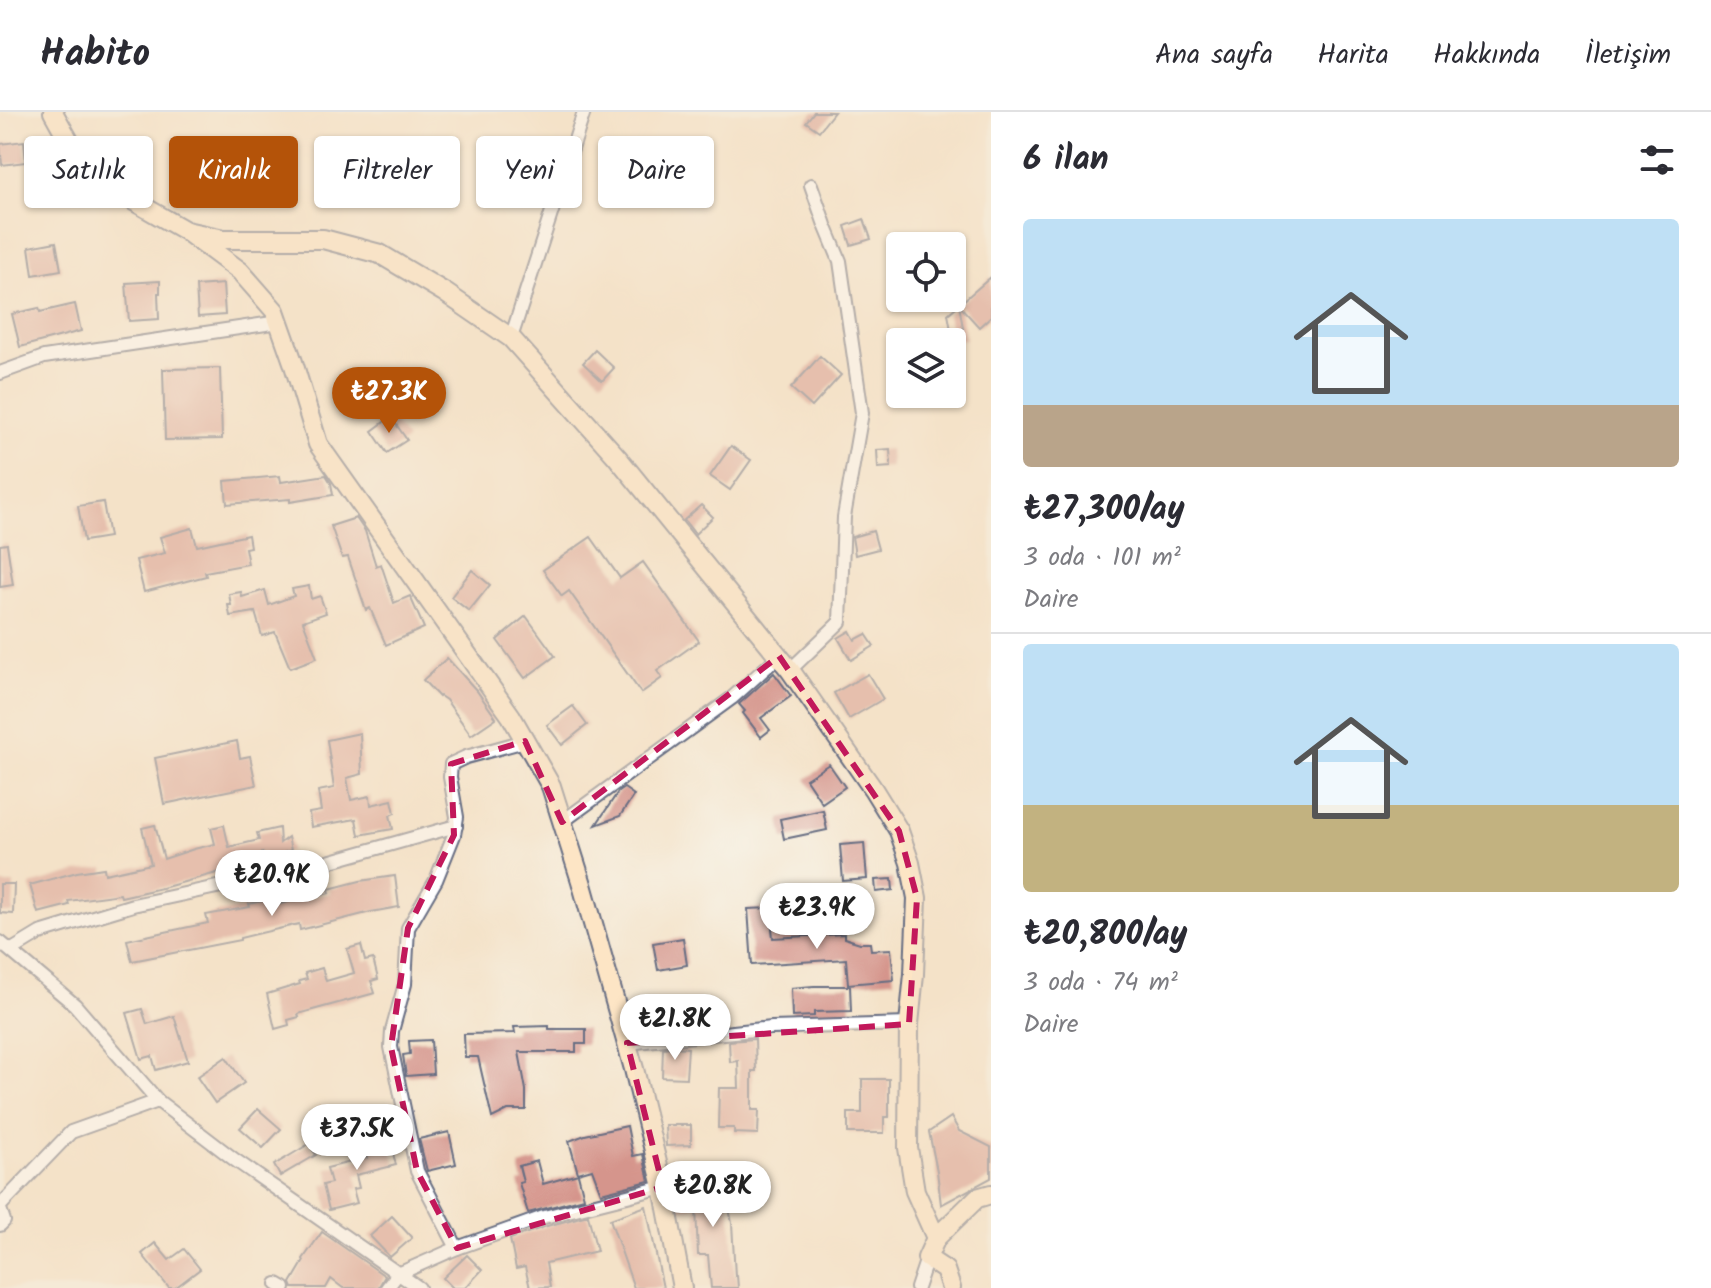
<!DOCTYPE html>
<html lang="tr">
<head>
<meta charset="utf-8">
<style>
  body { margin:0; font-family:Kalam,sans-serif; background:#f7f7f7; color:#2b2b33; height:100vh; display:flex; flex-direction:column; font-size:30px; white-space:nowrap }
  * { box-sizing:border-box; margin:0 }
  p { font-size:26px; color:#7c7c81 }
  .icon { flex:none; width:44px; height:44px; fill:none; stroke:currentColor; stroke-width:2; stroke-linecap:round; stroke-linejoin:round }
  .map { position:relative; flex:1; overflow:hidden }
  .panel { display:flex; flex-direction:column; background:#fff; width:720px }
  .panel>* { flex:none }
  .hud { position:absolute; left:24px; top:24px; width:760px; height:72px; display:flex; gap:16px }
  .buttons { position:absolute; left:886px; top:120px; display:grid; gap:16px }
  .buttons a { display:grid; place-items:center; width:80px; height:80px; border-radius:8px; background:#fff; box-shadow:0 2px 6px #0004; font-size:40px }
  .price { position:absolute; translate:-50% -68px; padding:0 18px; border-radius:28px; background:#fff; color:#222; font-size:26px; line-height:52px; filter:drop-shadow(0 2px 4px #0008) }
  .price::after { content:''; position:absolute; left:50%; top:48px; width:24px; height:18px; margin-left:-12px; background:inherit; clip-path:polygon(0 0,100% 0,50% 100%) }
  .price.active { background:#b45309; color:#fff }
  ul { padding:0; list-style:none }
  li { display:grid; align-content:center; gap:16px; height:424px; padding:0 32px }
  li+li { border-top:2px solid #e1e1e2 }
  li span { display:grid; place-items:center; height:248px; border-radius:8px; color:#555 }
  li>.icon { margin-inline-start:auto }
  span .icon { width:144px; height:144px; fill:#fffc; stroke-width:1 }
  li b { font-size:34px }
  h2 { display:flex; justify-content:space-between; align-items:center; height:96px; padding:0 32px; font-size:34px }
  .pill { padding:0 28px; border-radius:8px; background:#fff; box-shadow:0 2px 6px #0004; font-size:28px; line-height:72px }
  .pill.active { background:#b45309; color:#fff }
  header { display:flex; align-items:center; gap:48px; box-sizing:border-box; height:112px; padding:0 40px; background:#fff; border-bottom:2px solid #e1e1e2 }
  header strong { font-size:38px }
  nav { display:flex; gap:44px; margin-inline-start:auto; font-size:28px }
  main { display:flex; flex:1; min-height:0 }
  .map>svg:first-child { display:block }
  .building { fill:#d5958c }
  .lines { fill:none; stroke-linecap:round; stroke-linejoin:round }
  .street-casing { stroke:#676e83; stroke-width:16 }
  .secondary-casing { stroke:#676e83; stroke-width:22 }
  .street { stroke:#fff; stroke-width:12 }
  .secondary { stroke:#fde5c5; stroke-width:18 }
  .marked { fill:none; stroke:#c2185b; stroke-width:6; stroke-dasharray:16 10; stroke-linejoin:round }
</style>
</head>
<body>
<header>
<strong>Habito</strong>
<nav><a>Ana sayfa</a><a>Harita</a><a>Hakkında</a><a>İletişim</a></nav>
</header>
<main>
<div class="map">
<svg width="991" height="1176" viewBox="0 0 991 1176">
  <rect width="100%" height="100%" fill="#f7f3e8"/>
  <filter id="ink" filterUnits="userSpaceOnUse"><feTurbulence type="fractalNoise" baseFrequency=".0125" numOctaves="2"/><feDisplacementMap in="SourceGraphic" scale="16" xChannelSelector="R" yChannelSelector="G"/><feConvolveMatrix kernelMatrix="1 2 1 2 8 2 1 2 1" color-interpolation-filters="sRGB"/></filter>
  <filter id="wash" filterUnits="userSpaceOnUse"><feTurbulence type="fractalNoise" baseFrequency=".006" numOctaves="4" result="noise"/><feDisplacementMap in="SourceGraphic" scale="32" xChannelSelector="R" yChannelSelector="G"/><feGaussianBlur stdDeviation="1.8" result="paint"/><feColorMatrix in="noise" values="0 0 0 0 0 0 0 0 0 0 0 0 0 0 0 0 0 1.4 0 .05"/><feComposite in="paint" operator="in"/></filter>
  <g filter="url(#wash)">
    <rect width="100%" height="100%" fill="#f4e2c8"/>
    <g id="blocks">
      <!-- building -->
      <g class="building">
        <path d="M814 0H834L819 19 806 10Z"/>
        <path d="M24 29 26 50 2 53 0 32Z"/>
        <path d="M864 107 871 127 851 133 845 114Z"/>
        <path d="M56 130 61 158 33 163 29 135Z"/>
        <path d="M991 165V204L979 215 959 193 965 227 953 229 948 202Z"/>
        <path d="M160 169V181H158L159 207 129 209 126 171Z"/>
        <path d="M223 172 225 203 198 205 196 174Z"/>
        <path d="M75 192 81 219 20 235 12 202 39 196 40 200Z"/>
        <path d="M595 238 614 256 602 269 583 251Z"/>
        <path d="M820 244 841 263 812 295 791 276Z"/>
        <path d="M220 256 222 327 165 328 163 257Z"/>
        <path d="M391 305 407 328 387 341 372 319Z"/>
        <path d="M731 334 751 348 730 378 710 364Z"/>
        <path d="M890 337 891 355 878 356 877 338Z"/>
        <path d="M326 363 331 371 333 383 290 390V387L227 392 225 369 280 364 281 370Z"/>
        <path d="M103 390 109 425 84 429 78 394Z"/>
        <path d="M701 393 713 405 695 422 684 408Z"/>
        <path d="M356 406 365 419 376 454 381 452 394 491 410 484 424 516 386 533 370 496 366 498 348 445 342 446 331 414Z"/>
        <path d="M192 416 197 434 248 423 250 435 245 436 248 452 205 460 206 464 144 480 136 448 165 441 160 425Z"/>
        <path d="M873 419 878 437 855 443 852 425Z"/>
        <path d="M591 425 620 466 643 450 699 529 657 559 662 566 641 581 569 479 562 484 543 458Z"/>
        <path d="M7 432 13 473 0 475V433Z"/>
        <path d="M472 458 490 473 469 499 451 485Z"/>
        <path d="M309 474 311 487 320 484 326 501 303 509 317 546 290 556 275 520 262 524 255 500 230 504 228 493H231L229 482 241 480 242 485 265 478 269 493 294 484 292 477Z"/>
        <path d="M526 504 555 544 525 566 497 528Z"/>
        <path d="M850 519 855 528 866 522 874 534 851 548 838 526Z"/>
        <path d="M447 546 477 579 496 606 471 623 446 588 440 584 439 585 423 568Z"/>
        <path d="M774 561 791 584 761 606 770 618 761 625 743 601 745 599 739 592Z"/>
        <path d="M868 562 883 587 849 607 834 581Z"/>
        <path d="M573 594 587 613 562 633 547 613Z"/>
        <path d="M360 621 362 662 347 666 351 688 370 684 371 693 392 688 395 701 390 703 393 717 359 723 356 707 311 715 309 701 321 699 318 679 334 676 327 628Z"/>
        <path d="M237 629 240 646 250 644 256 673 164 692 155 646Z"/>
        <path d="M829 652 845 675 822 691 806 667Z"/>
        <path d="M624 676 634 683 620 704 596 713 618 680Z"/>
        <path d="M823 698 827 718 784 727 780 707Z"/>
        <path d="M155 713 164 747 194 737 215 732 211 716 224 713 229 735 259 728 257 721 279 716 280 731 288 725 291 738 261 749 259 747 264 744 263 741 229 749 231 757 166 775 121 785 120 782 68 789 69 793 38 801 30 773 77 760 104 756 105 762 151 752 142 716Z"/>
        <path d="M864 731 867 767 843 769 840 733Z"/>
        <path d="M395 764 399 795 371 800 300 818 299 812 240 826V828L132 849 127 828 208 811 206 803 250 795 249 792 279 785 280 792 330 781 329 777 360 769Z"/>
        <path d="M892 767 893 778 876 780 875 768Z"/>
        <path d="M0 772H14L13 802 0 801Z"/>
        <path d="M770 796 773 826 844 822V826L860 831H870L871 838 891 837 894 868 848 872 846 847 752 853 748 797Z"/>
        <path d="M683 826 687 853 658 858 653 831Z"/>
        <path d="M361 833 365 849 373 847 378 867 371 869 375 881 298 902 299 905 288 908 289 913 275 917 267 882 300 872 299 869 307 867 305 861 322 856 326 869 354 861 347 837Z"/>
        <path d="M814 874H850L851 899 814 900V904L792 905 791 876Z"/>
        <path d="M142 897 147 912 174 904 188 949 156 958 152 944 141 947 127 901Z"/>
        <path d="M549 914V917H586V932H576V940H519L526 978V998H508L492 1006 478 945H465L464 922 515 921 514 915Z"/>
        <path d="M755 927 756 959H752V998H759L758 1022 734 1021V1016H718L719 976H739L738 949 730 950 729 929Z"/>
        <path d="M431 928 433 962 406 964 403 943 410 942 409 929Z"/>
        <path d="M672 935 688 936 686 966 662 965 663 936Z"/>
        <path d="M226 945 244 971 215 991 197 965Z"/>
        <path d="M862 967H889V1005H884V1021H848V1001H862Z"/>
        <path d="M258 997 281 1017 263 1036 240 1016Z"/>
        <path d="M395 997 399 1019 381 1023 376 1002Z"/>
        <path d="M951 1005 959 1019 991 1035V1066L941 1093 937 1059 929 1020Z"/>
        <path d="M665 1013H691V1033L666 1034Z"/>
        <path d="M627 1014 633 1044 643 1042 649 1069 601 1081 592 1057 578 1061 569 1029 585 1023Z"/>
        <path d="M449 1020 456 1052 427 1059 419 1027Z"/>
        <path d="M388 1022 396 1053 356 1063 359 1076 353 1077 357 1091 329 1098 323 1073 331 1071 327 1056 367 1046 363 1028Z"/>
        <path d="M309 1032 316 1043 280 1064 274 1053Z"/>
        <path d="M537 1049 543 1072 578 1062 584 1086 528 1101 519 1071 523 1070 519 1054Z"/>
        <path d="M722 1063 732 1111 735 1164 737 1163 738 1176H711L708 1143H698L696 1095 680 1098 677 1084 694 1078 691 1070 693 1068Z"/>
        <path d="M646 1094 663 1176H634L610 1107Z"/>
        <path d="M588 1103 597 1139 546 1151 550 1175 530 1176 525 1155 516 1157 510 1127 547 1114Z"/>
        <path d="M392 1104 412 1126 390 1145 370 1124Z"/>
        <path d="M322 1120 385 1164 378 1176H343L331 1167 326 1176H293L291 1171 304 1149 303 1147Z"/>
        <path d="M155 1131 169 1148 184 1137 200 1157 175 1176H169L142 1142Z"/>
        <path d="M467 1143 482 1158 465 1176H453L443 1166Z"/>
      </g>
    </g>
  </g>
  <g filter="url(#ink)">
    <use href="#blocks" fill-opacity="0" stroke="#676e83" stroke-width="2"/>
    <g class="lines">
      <!-- street casing -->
      <g class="street-casing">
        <g id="street">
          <path d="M511 226 584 0"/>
          <path d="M0 261 44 245 279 210"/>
          <path d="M790 558 840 510 844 405 862 301 840 149 825 113 811 73"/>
          <path d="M562 710 732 586 779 544"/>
          <path d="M0 830 75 893 158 989 235 1048 419 1176"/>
          <path d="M12 838 40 821 133 793 310 755 456 714"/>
          <path d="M627 931 772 916 909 912"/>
          <path d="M0 1094 71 1020 158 989"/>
          <path d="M0 1097 4 1109 0 1113"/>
          <path d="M457 1136 417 1059 391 935 392 919 405 872 408 816 436 768 454 723 457 705 450 665 451 652 466 645 525 629"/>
          <path d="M277 1172 284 1176"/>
          <path d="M387 1176 398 1162 457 1136 544 1105 663 1075"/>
          <path d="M917 1176 927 1146"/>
        </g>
      </g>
      <!-- secondary casing -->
      <g class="secondary-casing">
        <g id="secondary">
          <path d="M53 0 73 36 132 88 186 119 240 159 275 199 293 250 318 332 511 604 551 674 581 769 634 957 663 1075 682 1176"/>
          <path d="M186 119 224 127H323L380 142 444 180 511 226 617 345 790 558 873 677 899 719 910 751 917 786 914 862 909 912 908 1036 915 1079 936 1126"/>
          <path d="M951 1176 945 1158 927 1146 936 1126 977 1086 991 1082"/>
        </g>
      </g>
      <!-- street -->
      <use href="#street" class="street"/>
      <!-- secondary -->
      <use href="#secondary" class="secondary"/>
    </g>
  </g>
  <!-- marked area -->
  <path d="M0 0H991V1176H0ZM779 544 899 719 917 786 909 912 627 931 663 1075 457 1136 417 1059 391 935 408 816 454 723 451 652 525 629 562 710Z" fill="#f4e2c8" fill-opacity=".55" fill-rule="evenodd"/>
  <path class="marked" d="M779 544 899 719 917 786 909 912 627 931 663 1075 457 1136 417 1059 391 935 408 816 454 723 451 652 525 629 562 710Z"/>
</svg>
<div class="buttons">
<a><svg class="icon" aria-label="locate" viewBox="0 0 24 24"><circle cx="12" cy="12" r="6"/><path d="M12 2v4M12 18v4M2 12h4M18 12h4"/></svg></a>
<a><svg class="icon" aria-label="layers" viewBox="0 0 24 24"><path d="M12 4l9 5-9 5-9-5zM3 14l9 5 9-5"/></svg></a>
</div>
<b class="price active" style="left:389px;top:323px">₺27.3K</b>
<b class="price" style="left:272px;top:806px">₺20.9K</b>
<b class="price" style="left:817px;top:839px">₺23.9K</b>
<b class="price" style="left:675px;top:950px">₺21.8K</b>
<b class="price" style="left:357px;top:1060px">₺37.5K</b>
<b class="price" style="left:713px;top:1117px">₺20.8K</b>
<div class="hud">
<a class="pill">Satılık</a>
<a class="pill active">Kiralık</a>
<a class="pill">Filtreler</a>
<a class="pill">Yeni</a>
<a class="pill">Daire</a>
</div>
</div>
<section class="panel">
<h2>6 ilan<svg class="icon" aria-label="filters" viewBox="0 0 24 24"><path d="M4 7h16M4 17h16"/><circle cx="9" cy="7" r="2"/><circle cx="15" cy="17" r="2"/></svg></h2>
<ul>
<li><span style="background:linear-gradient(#bfe0f5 75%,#b9a48a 0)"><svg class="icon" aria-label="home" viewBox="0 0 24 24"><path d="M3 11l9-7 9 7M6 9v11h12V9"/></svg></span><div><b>₺27,300/ay</b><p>3 oda · 101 m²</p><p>Daire</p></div></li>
<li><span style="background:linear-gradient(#bfe0f5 65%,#c2b280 0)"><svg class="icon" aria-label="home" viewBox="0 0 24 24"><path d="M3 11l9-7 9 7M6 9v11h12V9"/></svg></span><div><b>₺20,800/ay</b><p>3 oda · 74 m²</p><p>Daire</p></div></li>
</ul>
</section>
</main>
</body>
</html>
